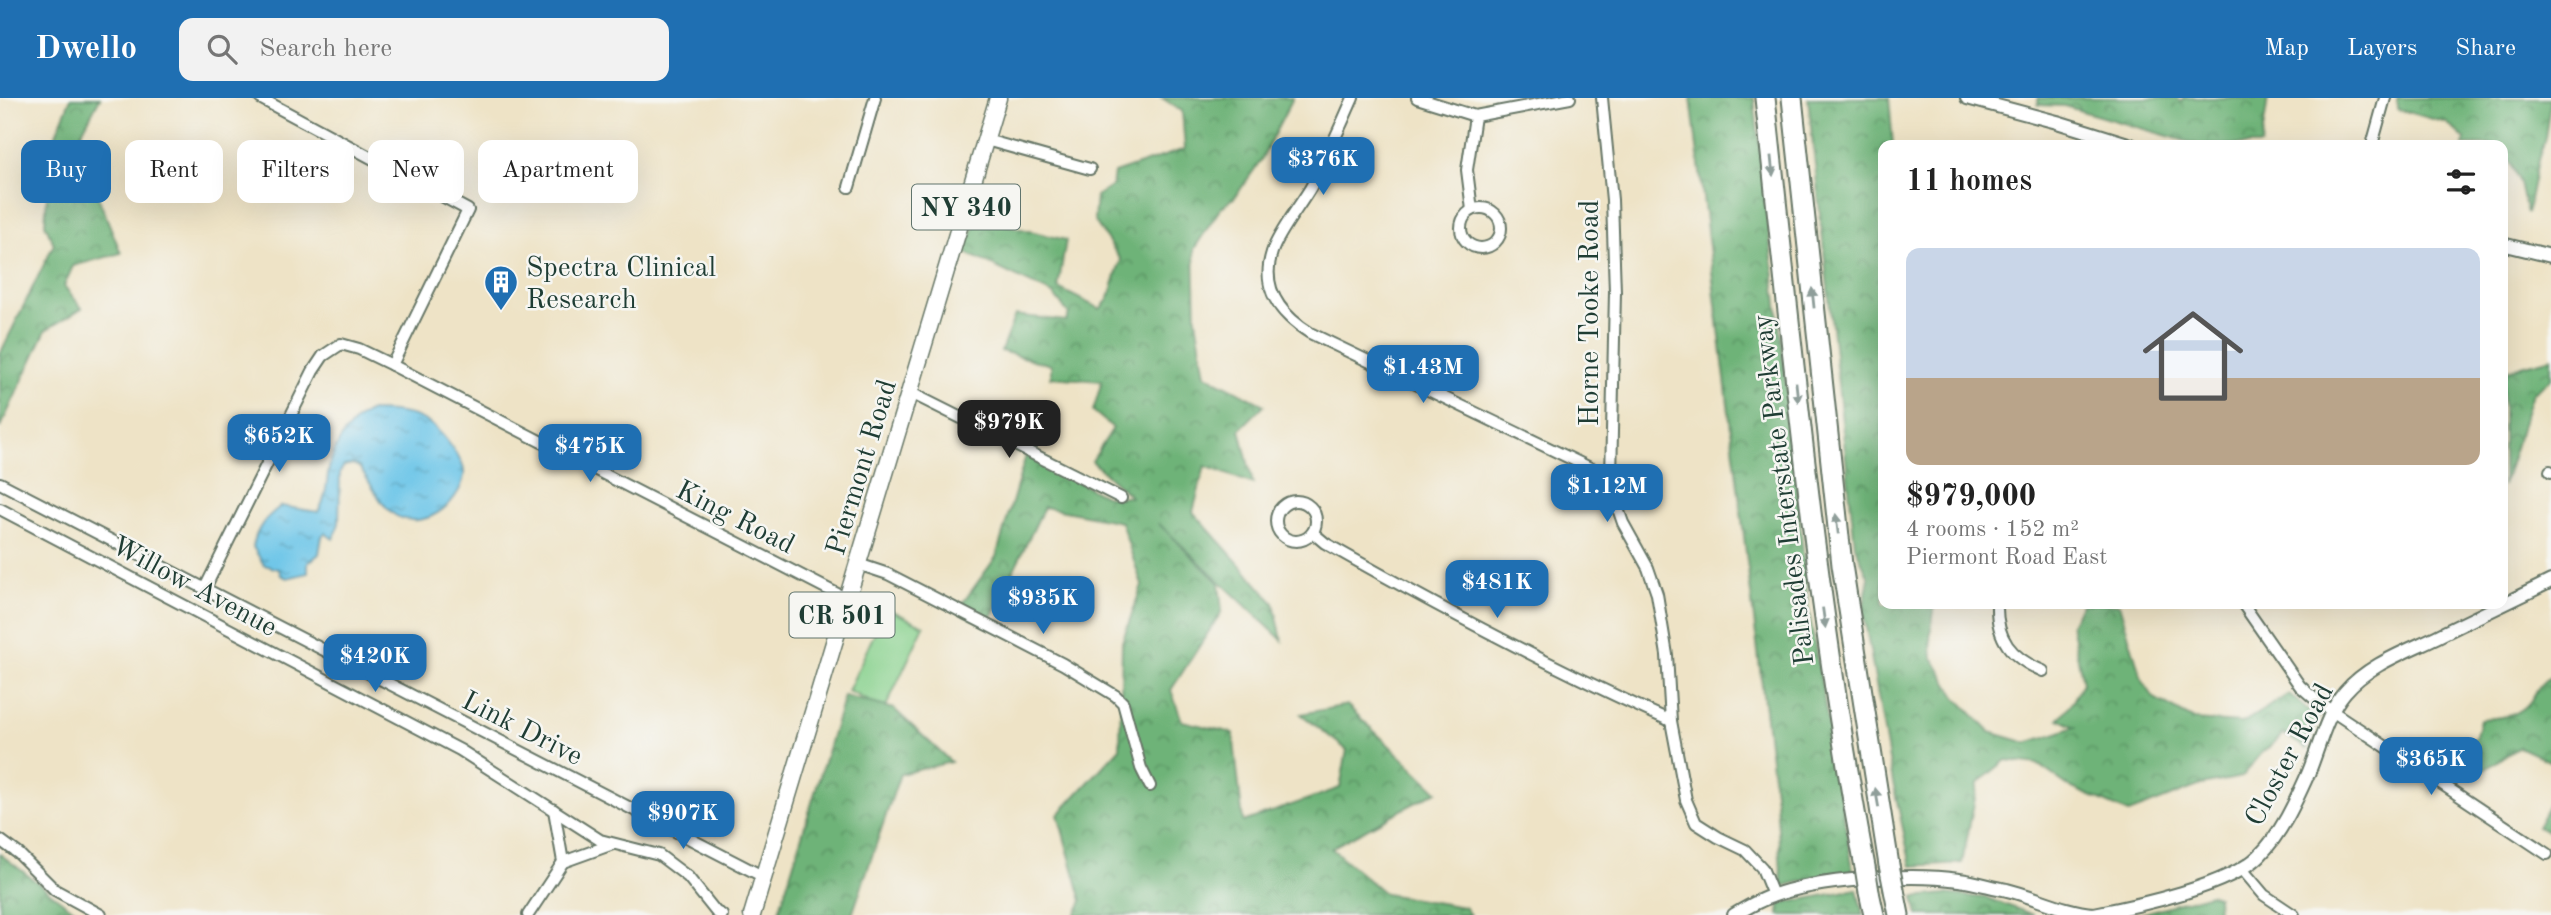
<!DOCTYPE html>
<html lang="en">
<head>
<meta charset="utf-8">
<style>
  body { margin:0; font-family:"Old Standard TT",serif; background:#f2f2f2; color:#222; height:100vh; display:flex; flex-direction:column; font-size:26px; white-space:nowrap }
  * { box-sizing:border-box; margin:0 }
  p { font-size:23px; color:#767676 }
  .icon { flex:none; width:38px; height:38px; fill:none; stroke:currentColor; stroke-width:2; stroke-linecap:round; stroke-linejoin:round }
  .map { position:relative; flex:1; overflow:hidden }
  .sheet { position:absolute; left:1878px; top:42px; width:630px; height:469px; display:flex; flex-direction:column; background:#fff; border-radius:14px; box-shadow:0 7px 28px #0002 }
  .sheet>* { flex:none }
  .top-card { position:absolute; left:21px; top:42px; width:665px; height:63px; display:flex; gap:14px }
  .price { position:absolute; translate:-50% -60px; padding:0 16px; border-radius:14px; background:#1f6fb2; color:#fff; font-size:23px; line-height:46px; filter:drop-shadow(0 2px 4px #0008) }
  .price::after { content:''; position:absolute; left:50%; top:42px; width:21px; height:16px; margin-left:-10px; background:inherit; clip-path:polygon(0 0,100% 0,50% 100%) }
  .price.current { background:#222; color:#fff }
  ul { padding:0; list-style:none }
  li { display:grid; align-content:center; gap:14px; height:371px; padding:0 28px }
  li+li { border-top:2px solid #e0e0e0 }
  li span { display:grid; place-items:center; height:217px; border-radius:14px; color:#555 }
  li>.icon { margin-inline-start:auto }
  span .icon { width:126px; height:126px; fill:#fffc; stroke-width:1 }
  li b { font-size:30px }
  h2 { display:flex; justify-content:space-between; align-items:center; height:84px; padding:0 28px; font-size:30px }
  .tag { padding:0 24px; border-radius:14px; background:#fff; box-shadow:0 7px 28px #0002; font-size:24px; line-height:63px }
  .tag.current { background:#1f6fb2; color:#fff }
  header { display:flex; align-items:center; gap:42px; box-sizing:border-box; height:98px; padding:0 35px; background:#1f6fb2; color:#fff }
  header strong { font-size:33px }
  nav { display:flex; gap:38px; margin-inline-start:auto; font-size:24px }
  .search { width:490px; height:63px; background:#f2f2f2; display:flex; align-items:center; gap:18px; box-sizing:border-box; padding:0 24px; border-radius:14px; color:#767676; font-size:26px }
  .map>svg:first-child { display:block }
  .grass { fill:#88d18d; stroke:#548760; stroke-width:2 }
  .forest { fill:url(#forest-crowns); stroke:#467856; stroke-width:2 }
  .water { fill:url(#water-ripples); stroke:#44818e; stroke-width:2 }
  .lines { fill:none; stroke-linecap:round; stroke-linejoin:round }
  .minor-casing { stroke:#677767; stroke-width:14 }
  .tertiary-casing { stroke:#677767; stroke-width:16 }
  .primary-casing { stroke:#677767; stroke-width:19 }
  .motorway-casing { stroke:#677767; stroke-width:23 }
  .minor { stroke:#fff; stroke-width:10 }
  .tertiary { stroke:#fff; stroke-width:12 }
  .primary { stroke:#fff; stroke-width:16 }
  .motorway { stroke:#fff; stroke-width:19 }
  .motorway-bridge-casing { stroke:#677767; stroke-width:23; stroke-linecap:butt }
  .motorway-bridge { stroke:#fff; stroke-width:19 }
  .oneway { fill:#8f9e9a }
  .labels { text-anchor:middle; stroke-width:5; stroke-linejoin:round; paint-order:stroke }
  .shield { fill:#f6f6f2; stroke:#60746d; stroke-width:2 }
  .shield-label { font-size:26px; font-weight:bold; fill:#1f3d34 }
  .poi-label { font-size:28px; fill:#1f3d34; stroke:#f6f6f2; text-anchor:start }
  .street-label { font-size:28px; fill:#1f3d34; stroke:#f6f6f2 }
</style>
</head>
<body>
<header>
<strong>Dwello</strong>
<div class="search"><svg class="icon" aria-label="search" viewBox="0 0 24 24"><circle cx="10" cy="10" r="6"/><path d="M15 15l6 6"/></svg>Search here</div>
<nav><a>Map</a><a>Layers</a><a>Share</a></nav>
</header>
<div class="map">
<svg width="2551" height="817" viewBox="0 0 2551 817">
  <defs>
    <pattern id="forest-crowns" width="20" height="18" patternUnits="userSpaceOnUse" patternTransform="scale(1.75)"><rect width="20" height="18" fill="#6eb378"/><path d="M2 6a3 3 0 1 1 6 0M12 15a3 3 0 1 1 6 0" fill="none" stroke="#5a9363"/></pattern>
    <pattern id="water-ripples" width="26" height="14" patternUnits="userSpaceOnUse" patternTransform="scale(1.75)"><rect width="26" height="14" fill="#6ac5e8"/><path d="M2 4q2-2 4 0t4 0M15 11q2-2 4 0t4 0" fill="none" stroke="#57a1bd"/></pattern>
  </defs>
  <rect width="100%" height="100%" fill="#f6f6f2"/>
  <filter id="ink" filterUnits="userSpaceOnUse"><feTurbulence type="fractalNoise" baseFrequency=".0143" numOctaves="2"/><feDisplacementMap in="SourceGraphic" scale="14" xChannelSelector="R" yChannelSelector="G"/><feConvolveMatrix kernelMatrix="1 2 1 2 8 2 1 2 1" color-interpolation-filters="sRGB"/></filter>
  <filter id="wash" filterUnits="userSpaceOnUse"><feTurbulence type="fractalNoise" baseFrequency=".00686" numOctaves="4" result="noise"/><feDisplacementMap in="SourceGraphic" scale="28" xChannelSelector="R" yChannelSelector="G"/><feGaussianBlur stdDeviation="1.57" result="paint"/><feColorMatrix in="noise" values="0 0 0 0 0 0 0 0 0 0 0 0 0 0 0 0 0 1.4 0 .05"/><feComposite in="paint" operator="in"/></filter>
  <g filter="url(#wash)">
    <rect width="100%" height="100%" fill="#eee3c6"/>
    <!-- grass -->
    <path class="grass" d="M886 510 924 528 885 611 848 593Z"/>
    <!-- forest -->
    <g class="forest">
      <path d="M71 0H100L76 45 121 155 73 168 64 188 82 210 46 232 0 330V256L54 146 45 126 50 51Z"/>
      <path d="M1162 0H1293L1261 62 1235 99 1220 111 1194 151 1196 221 1205 277 1264 307 1240 331 1253 386 1205 368 1193 414 1274 505 1282 542 1158 425 1219 485 1222 513 1171 592 1182 623 1233 635 1243 724 1340 690 1347 652 1301 616 1347 607 1437 693 1331 750 1385 796 1464 809 1470 817H1075L1082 803 1058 717 1120 650 1122 544 1142 487 1121 424 1044 409 987 528 957 513 996 459 1026 357 1105 398 1131 399 1092 363 1113 330 1093 313 1102 283 1051 279V267L1001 253 1015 217 1066 223 1069 216 1053 196 964 154 978 120 1066 142 1058 190 1100 211 1108 202 1121 162 1094 122 1096 98 1112 88 1114 75 1185 51 1182 13Z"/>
      <path d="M1691 0H1754L1793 349 1808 507 1853 772 1782 788 1776 703Z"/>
      <path d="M1808 0H1889L1893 47H1883V506H1935L1930 539 1932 559 1956 599 1990 634 2027 645 2075 629 2059 621 2073 603 2083 585 2071 526 2082 506H2119L2142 582 2154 600 2194 622 2242 625 2289 596 2318 620 2307 651 2284 636 2261 656 2242 679 2201 687 2129 715 2070 689 2037 666 2006 662 1978 685 1962 765 1911 768 1893 685 1863 512 1869 480 1855 448Z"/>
      <path d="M2038 0H2175L2181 4 2184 0H2268L2261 47H2199L2064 8 2038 7Z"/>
      <path d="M2397 0H2551L2545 39 2538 62 2527 116 2520 85 2506 55H2503L2502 47H2464L2465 41 2447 25 2397 11Z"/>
      <path d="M2551 260V281L2532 295 2503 388V273Z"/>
      <path d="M2551 579V664L2519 649 2475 678 2450 672 2476 638 2480 621C2495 620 2513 620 2525 609 2536 600 2536 585 2551 579Z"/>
      <path d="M844 598 894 611 951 664 900 676 852 817H778Z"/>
      <path d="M2551 703V735L2537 729Z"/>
      <path d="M0 756 67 807 85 817H0Z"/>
      <path d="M1857 791 1863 817H1779L1780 806Z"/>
      <path d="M1945 796 1987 800 2034 817H1918L1914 799Z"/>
      <path d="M2210 796 2217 799 2218 817H2137Z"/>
    </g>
    <!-- water -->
    <path class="water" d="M371 313C410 313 433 318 454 353 459 360 465 368 464 377 460 407 422 434 395 417 379 406 371 384 359 369L353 366 344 368 340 374 339 425 333 441 325 435 322 438 319 456 308 465V475L287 480 281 477 279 471 264 467 253 449C256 430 266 419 281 408L318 414C328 398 326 382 330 365 335 345 352 320 371 313Z"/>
  </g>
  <g filter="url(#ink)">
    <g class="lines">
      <!-- minor casing -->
      <g class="minor-casing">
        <g id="minor">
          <path d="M260 0 468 112 392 267"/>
          <path d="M1353 0C1340 30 1326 60 1311 89 1300 108 1278 135 1272 154 1260 191 1281 217 1310 235L1611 380"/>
          <path d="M1417 0 1475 18 1570 0"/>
          <path d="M1602 0 1612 102 1615 194 1611 380 1615 402 1623 425 1648 470 1657 496 1667 557 1671 623 1686 702 1696 725 1718 739 1745 752 1762 770 1773 797"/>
          <path d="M986 42 1090 71"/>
          <path d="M2372 47 2385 0"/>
          <path d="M849 89 875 0"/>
          <circle cx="1481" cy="130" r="20"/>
          <path d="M1472 112 1467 72 1475 18"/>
          <path d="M911 295 1121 400"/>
          <path d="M2550 373 2551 374"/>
          <path d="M0 385 764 779"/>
          <circle cx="1296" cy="423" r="20"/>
          <path d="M0 411 460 652 600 742 659 757 688 779 716 814 722 817"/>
          <path d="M1313 435 1325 445C1438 509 1552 570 1671 623"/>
          <path d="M858 466 888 476 1063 566 1116 598 1123 605 1141 670 1150 688"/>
          <path d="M205 490 313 273 323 258 341 246 359 251 392 267 847 501"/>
          <path d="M1997 506C1996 541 2011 560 2043 573"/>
          <path d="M2243 506 2300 588 2317 603 2547 756"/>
          <path d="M0 742 19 756 55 792 101 817"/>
          <path d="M563 764 613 746"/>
          <path d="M2242 771 2264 797 2294 817"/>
          <path d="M528 817 563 764 554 712"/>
        </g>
      </g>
      <!-- tertiary casing -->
      <g class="tertiary-casing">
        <g id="tertiary">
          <path d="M1967 0 2057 24 2131 47"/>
          <path d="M2502 146 2551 158"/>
          <path d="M1734 817C1746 810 1759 802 1772 798 1817 781 1911 775 1959 782 1975 784 1991 789 2007 792 2036 799 2064 814 2094 816 2137 808 2229 788 2259 758 2281 736 2295 705 2308 676 2319 650 2326 616 2345 594 2368 567 2405 554 2436 539 2474 520 2513 502 2551 483"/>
        </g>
      </g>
      <!-- primary casing -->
      <g class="primary-casing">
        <path id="primary" d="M752 817 998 0"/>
      </g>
      <!-- motorway casing -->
      <g class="motorway-casing">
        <g id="motorway">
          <path d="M1765 0C1793 257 1817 515 1865 769"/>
          <path d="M1792 0 1842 467 1889 767"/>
          <path d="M1894 792 1899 817"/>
          <path d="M1869 794 1874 817"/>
        </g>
      </g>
      <!-- minor -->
      <use href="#minor" class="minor"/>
      <!-- tertiary -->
      <use href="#tertiary" class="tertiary"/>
      <!-- primary -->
      <use href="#primary" class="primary"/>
      <!-- motorway -->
      <use href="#motorway" class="motorway"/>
      <!-- motorway-bridge casing -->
      <g class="motorway-bridge-casing">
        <g id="motorway-bridge">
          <path d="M1889 767 1894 792"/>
          <path d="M1865 769 1869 794"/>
        </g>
      </g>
      <!-- motorway-bridge -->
      <use href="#motorway-bridge" class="motorway-bridge"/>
    </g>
    <!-- one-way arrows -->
    <defs><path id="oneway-solid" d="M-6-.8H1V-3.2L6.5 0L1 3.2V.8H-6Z" transform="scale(1.75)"/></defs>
    <g class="oneway">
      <use href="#oneway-solid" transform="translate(1772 68) rotate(84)"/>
      <use href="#oneway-solid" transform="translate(1813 200) rotate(-96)"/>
      <use href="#oneway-solid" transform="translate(1797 294) rotate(84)"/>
      <use href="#oneway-solid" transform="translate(1837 426) rotate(-97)"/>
      <use href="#oneway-solid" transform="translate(1824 520) rotate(82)"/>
      <use href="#oneway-solid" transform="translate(1877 700) rotate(-100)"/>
    </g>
  </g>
  <!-- icons -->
  <defs>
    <g id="building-pin" transform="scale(1.75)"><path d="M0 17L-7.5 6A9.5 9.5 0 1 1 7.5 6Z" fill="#1f6fb2" stroke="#f6f6f2"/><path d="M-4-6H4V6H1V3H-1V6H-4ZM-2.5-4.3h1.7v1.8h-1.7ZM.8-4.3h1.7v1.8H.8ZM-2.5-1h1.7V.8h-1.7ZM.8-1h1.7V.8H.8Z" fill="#fff"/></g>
  </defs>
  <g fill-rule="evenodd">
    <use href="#building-pin" x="501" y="184"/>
  </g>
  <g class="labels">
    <!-- shield labels -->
    <g class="shield">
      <rect x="912" y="86.5" width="108" height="45" rx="5"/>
      <rect x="789.5" y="494.5" width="105" height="45" rx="5"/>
    </g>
    <g class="shield-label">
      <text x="966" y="118">NY 340</text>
      <text x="842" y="526">CR 501</text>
    </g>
    <!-- poi labels -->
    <g class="poi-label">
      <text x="526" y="178">Spectra Clinical<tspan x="526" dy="32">Research</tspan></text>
    </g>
    <!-- street labels -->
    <g class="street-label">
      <text transform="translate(1588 215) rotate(-90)" y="10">Horne Tooke Road</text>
      <text transform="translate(860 369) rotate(-73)" y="10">Piermont Road</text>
      <text transform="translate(1782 392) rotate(-97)" y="10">Palisades Interstate Parkway</text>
      <text transform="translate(736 418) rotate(27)" y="10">King Road</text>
      <text transform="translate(195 487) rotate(28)" y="10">Willow Avenue</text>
      <text transform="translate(523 629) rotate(27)" y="10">Link Drive</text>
      <text transform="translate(2288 656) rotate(-62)" y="10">Closter Road</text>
    </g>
  </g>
</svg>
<b class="price" style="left:1323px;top:99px">$376K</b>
<b class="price" style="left:1423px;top:307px">$1.43M</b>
<b class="price current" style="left:1009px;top:362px">$979K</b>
<b class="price" style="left:279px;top:376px">$652K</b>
<b class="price" style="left:590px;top:386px">$475K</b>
<b class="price" style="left:1607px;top:426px">$1.12M</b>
<b class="price" style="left:1497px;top:522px">$481K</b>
<b class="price" style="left:1043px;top:538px">$935K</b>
<b class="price" style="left:375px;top:596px">$420K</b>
<b class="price" style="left:2431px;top:699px">$365K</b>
<b class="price" style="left:683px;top:753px">$907K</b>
<div class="top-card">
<a class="tag current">Buy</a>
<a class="tag">Rent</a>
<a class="tag">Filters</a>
<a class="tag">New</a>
<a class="tag">Apartment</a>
</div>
<section class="sheet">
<h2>11 homes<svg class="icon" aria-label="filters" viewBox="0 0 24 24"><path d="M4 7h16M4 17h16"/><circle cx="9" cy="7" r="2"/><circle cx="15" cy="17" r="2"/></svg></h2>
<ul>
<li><span style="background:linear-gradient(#c9d6e8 60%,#b9a48a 0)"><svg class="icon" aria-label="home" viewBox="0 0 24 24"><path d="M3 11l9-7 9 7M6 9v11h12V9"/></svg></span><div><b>$979,000</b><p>4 rooms · 152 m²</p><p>Piermont Road East</p></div></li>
</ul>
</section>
</div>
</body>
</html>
